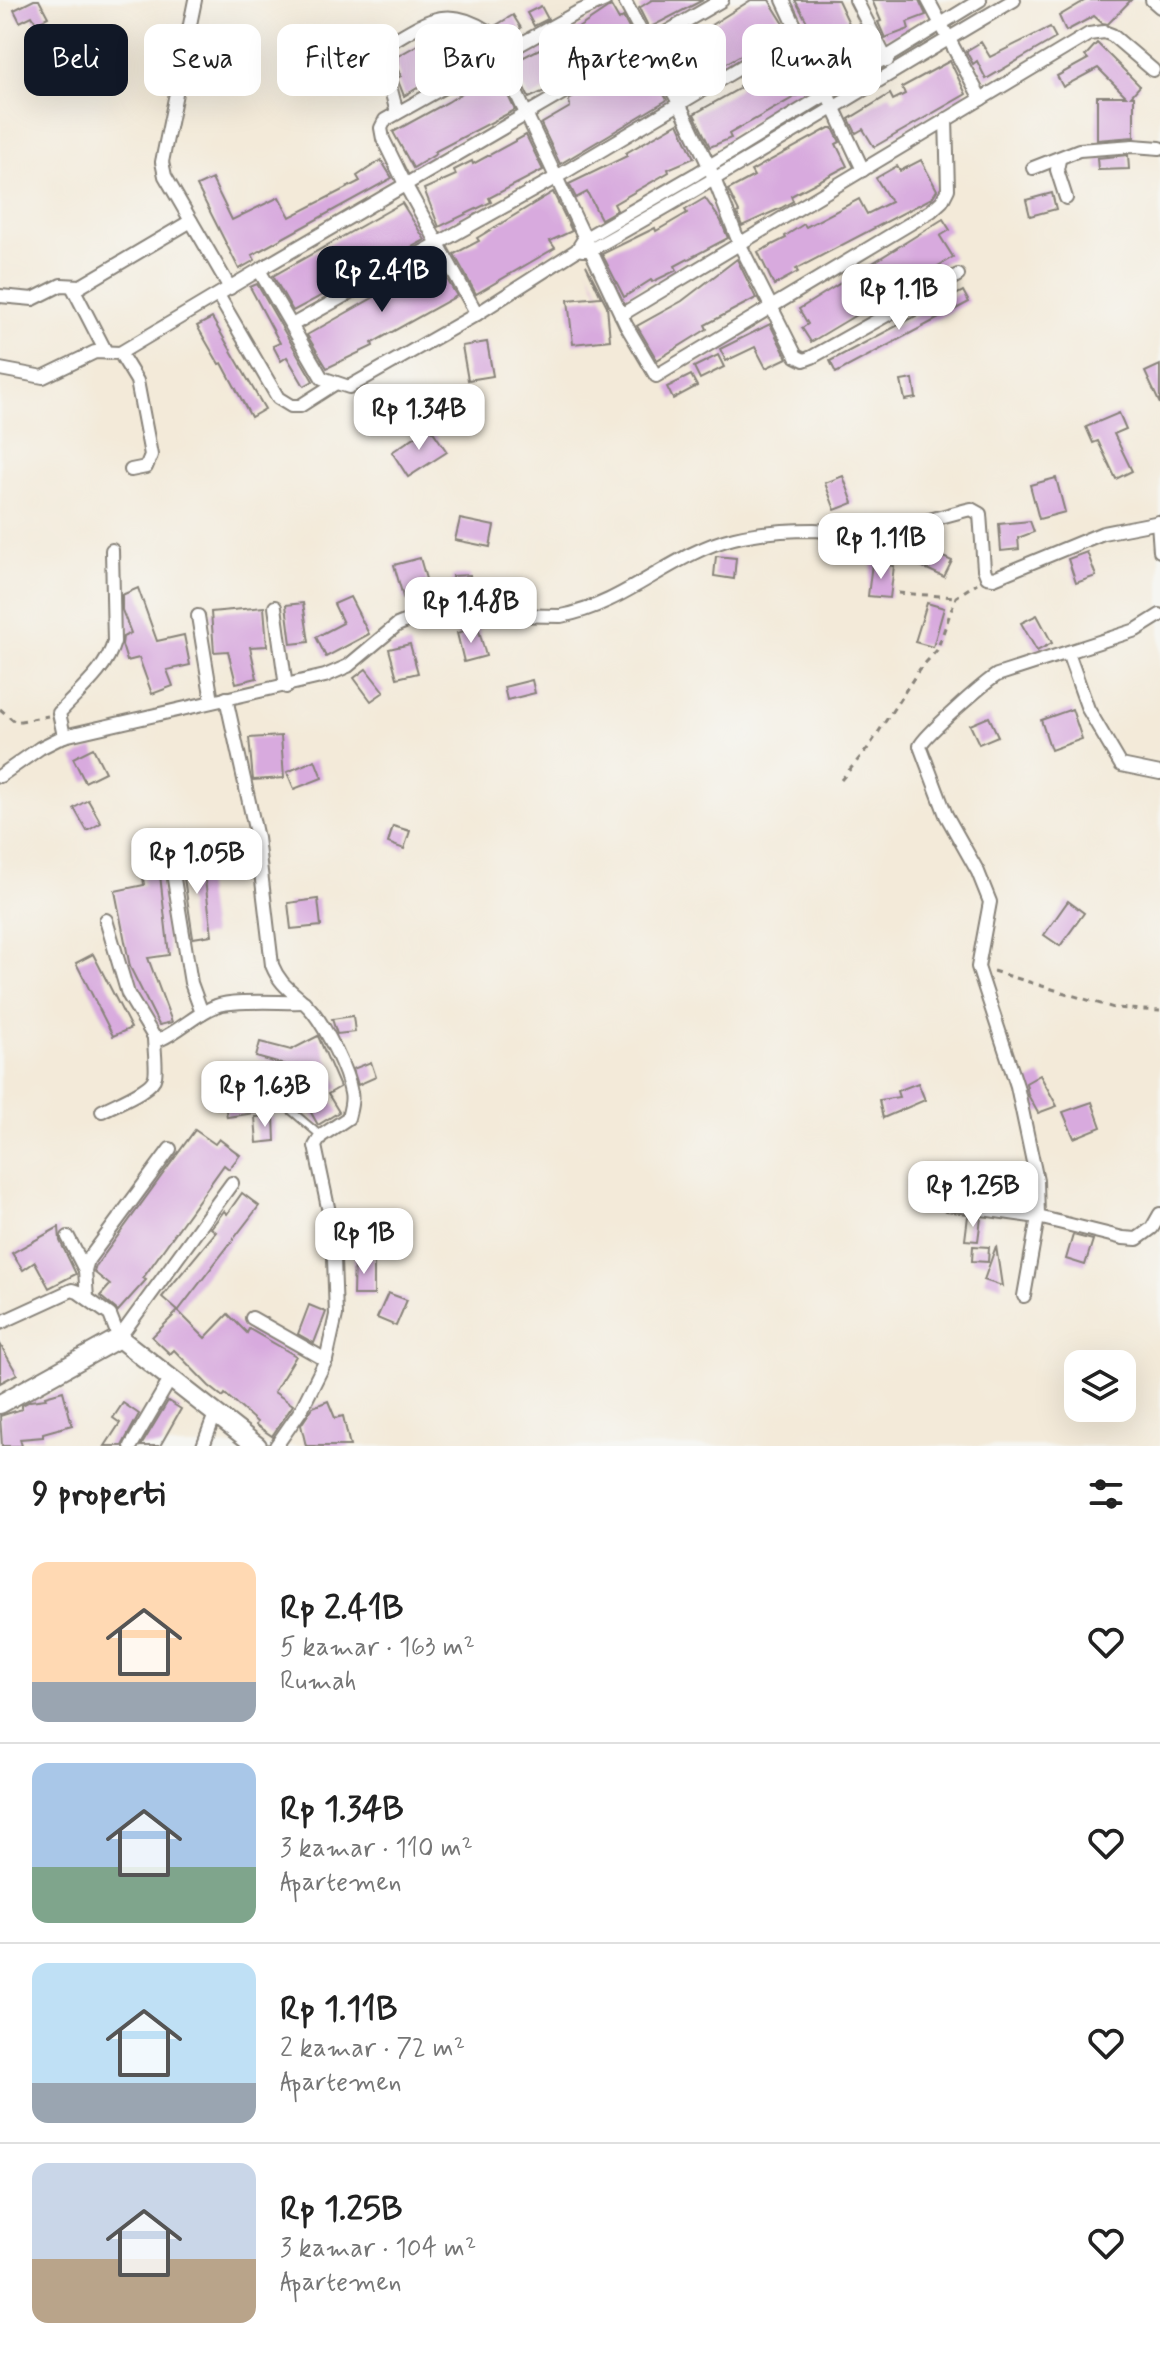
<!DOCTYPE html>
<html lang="id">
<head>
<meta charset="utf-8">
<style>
  body { margin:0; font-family:Mynerve,sans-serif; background:#f2f2f2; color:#222; height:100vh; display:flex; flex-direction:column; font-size:30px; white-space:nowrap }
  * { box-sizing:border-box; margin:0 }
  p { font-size:26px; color:#767676 }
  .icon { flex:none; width:44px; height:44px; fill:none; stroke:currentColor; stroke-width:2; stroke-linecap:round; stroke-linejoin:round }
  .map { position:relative; height:1446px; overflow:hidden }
  .side { display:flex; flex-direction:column; background:#fff; flex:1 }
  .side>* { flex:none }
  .banner { position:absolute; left:24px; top:24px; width:1112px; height:72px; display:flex; gap:16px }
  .fabs { position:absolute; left:1064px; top:1350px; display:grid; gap:16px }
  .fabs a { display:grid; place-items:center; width:72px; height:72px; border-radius:16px; background:#fff; box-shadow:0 8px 32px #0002; font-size:40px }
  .price { position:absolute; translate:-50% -68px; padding:0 18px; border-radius:16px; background:#fff; color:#222; font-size:26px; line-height:52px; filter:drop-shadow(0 2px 4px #0008) }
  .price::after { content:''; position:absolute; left:50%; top:48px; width:24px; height:18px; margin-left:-12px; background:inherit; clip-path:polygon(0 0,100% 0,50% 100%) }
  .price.selected { background:#111827; color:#fff }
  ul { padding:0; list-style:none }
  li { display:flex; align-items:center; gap:24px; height:200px; padding:0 32px }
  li+li { border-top:2px solid #e0e0e0 }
  li span { display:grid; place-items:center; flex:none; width:224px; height:160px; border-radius:16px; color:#555 }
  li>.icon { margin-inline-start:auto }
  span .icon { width:96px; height:96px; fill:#fffc; stroke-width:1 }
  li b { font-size:34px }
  h2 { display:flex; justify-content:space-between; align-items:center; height:96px; padding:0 32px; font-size:34px }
  .chip { padding:0 28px; border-radius:16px; background:#fff; box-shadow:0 8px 32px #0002; font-size:28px; line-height:72px }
  .chip.selected { background:#111827; color:#fff }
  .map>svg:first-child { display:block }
  .building { fill:#d8aade }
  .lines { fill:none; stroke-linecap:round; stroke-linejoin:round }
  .lane-casing { stroke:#88837a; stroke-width:10 }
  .street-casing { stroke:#88837a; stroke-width:16 }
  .secondary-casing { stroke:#88837a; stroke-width:22 }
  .path { stroke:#88837a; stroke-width:3; stroke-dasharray:6 6; stroke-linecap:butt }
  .lane { stroke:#fff; stroke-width:6 }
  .street { stroke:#fff; stroke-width:12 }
  .secondary { stroke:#fff; stroke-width:18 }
</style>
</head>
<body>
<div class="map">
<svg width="1160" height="1446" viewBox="0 0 1160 1446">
  <rect width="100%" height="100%" fill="#f6f6f2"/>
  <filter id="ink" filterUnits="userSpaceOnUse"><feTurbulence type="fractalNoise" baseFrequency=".0125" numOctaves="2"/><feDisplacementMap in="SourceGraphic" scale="16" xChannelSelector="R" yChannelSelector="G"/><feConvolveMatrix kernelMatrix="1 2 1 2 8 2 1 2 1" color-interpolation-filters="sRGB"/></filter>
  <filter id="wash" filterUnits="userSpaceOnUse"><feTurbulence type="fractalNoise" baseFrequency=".006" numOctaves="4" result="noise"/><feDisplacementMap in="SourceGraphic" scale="32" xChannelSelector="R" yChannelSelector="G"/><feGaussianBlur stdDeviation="1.8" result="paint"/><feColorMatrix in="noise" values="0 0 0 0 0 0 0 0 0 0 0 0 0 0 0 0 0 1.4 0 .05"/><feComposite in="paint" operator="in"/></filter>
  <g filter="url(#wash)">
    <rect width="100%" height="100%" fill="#f3ead9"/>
    <g id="blocks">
      <!-- building -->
      <g class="building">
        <path d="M34 0H39L48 17 36 23 32 16 20 22 14 10Z"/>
        <path d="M652 0H703L649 28 639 8Z"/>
        <path d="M751 0H769L787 29 702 77 683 91 662 52 683 40 684 42Z"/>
        <path d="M795 0H838L856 38H860L867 51 833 69Z"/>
        <path d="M872 0H919L926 15 907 22 909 29 885 38 878 22 881 21Z"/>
        <path d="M1086 0H1131L1108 24 1102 23 1094 16 1066 31 1059 16Z"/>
        <path d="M541 6 548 19 534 26 527 13Z"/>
        <path d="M611 6 619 20 623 17 635 40 560 84 529 98 512 63 569 34Z"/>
        <path d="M513 15 521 28 502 41 495 26Z"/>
        <path d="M1050 27 1056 38 986 79 977 61 973 64 966 51 981 42 990 57Z"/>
        <path d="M440 32 449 47 474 34 480 37 487 52 462 66 460 62 404 96 397 78 401 76 397 68 398 56Z"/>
        <path d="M1097 43 1140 86 1131 96H1134V137L1097 140V96H1126L1098 68 1063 87 1057 76 1088 59 1085 56Z"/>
        <path d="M796 50 812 87 729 134 731 138 710 147 694 114 740 88 739 86 747 82 746 79 765 69 764 65Z"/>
        <path d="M950 61 966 94 874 147 863 129 856 133 849 119 890 94 893 100 905 94 902 87Z"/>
        <path d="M648 65 667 100 560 164 541 124 570 107 569 100 616 72 620 79Z"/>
        <path d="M495 69 515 110 434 152 436 154 413 168 393 132 448 102 473 86 471 82Z"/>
        <path d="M678 123 694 158 668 169 669 172 614 204 617 210 601 219 587 192 576 198 569 184 627 156 626 153Z"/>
        <path d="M829 128H833L840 142 836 144 847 166 791 196 793 201 781 208 742 226 737 213 739 212 728 190 754 176 751 171Z"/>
        <path d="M526 135 543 170 489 198 491 202 439 227 424 189 456 175 454 170 472 161 473 164Z"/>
        <path d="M1128 155 1129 169 1098 170 1097 158Z"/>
        <path d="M381 160 392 178 252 255 255 260 239 269 197 186 212 179 232 220 279 197 290 217 360 181 357 176Z"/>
        <path d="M921 160 937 190 932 198 796 269 798 272 774 285 758 252 786 238 785 236 804 224 806 227 859 199 867 214 891 202 876 178 897 166 900 171Z"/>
        <path d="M553 192 572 231 550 241 555 248 476 294 454 254 479 241 477 238Z"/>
        <path d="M1052 193 1056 209 1030 216 1026 200Z"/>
        <path d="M705 198 721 221 728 238 675 266 677 270 652 282 651 280 624 297 602 254 655 228 656 231 687 213 685 210Z"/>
        <path d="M402 203 425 240 293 311 273 276Z"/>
        <path d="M943 219 950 230 940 236 953 257 811 342 802 328 808 324 799 309Z"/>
        <path d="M737 259 756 298 705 325 707 329 657 360 637 326 682 301Z"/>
        <path d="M436 261 457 296 372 343 373 346 327 368 307 335 383 292 380 286 405 272 408 277Z"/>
        <path d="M586 265 607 306 610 340 573 344 568 300 601 297Z"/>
        <path d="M257 284 313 381 304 386 287 357 281 361 273 346 280 343 250 287Z"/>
        <path d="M963 291 969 302 836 373 830 361Z"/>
        <path d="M212 318 265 409 251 417 222 363 219 364 197 326Z"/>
        <path d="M770 324 787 358 766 368 755 347 726 361 720 349Z"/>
        <path d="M487 342 493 376 468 380 462 346Z"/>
        <path d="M718 355 724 367 700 379 694 367Z"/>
        <path d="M1160 365V404L1145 372Z"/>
        <path d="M691 375 697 386 673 399 667 387Z"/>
        <path d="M913 379 916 398 905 400 901 381Z"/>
        <path d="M1119 413 1126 429 1114 434 1132 471 1116 479 1098 441 1093 443 1086 427Z"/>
        <path d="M430 427 447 452 408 477 392 452Z"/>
        <path d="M843 476 853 503 835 510 825 483Z"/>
        <path d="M1056 478 1065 512 1039 519 1030 485Z"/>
        <path d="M460 519 494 526 490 547 455 540Z"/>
        <path d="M1030 521 1034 532 1018 538 1019 549 1001 551 999 524Z"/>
        <path d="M923 548 952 561 944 577 916 564Z"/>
        <path d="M1087 552 1096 576 1076 583 1068 559Z"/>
        <path d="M716 556 736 558 734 579 714 576Z"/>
        <path d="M420 558 430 593 404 600 394 565Z"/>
        <path d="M872 563 894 566 890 598 868 596Z"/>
        <path d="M470 575 472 606 454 605 452 576Z"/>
        <path d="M138 588 157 641 184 635 190 665 167 670 173 686 152 694 139 658 127 661 122 645 123 637 131 633 122 610V595Z"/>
        <path d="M350 597 369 634 326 657 316 637 343 623 334 604Z"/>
        <path d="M303 603 309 642 291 644 286 605Z"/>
        <path d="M927 603 944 608 933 647 915 642Z"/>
        <path d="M264 607 267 646 250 647 257 678 236 683 228 651 214 652 211 612Z"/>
        <path d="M1037 615 1052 643 1037 651 1021 623Z"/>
        <path d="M478 627 486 656 464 662 457 633Z"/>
        <path d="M410 644 418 673 397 678 389 649Z"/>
        <path d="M366 669 384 692 371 701 354 678Z"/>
        <path d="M532 680 535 693 507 700 504 687Z"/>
        <path d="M1072 709 1082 739 1051 750 1041 720Z"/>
        <path d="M989 717 998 736 979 744 970 725Z"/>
        <path d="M281 736 284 778 253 780 249 738Z"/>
        <path d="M93 748 105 772 85 782 73 758Z"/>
        <path d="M315 760 322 778 294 789 287 772Z"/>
        <path d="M88 800 101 823 87 831 74 808Z"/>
        <path d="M393 826 410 831 404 849 388 843Z"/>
        <path d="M202 856 212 935 193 938 181 858Z"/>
        <path d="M160 875 169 955 148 958 172 1022 159 1025 130 967 115 891 144 885 143 877Z"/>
        <path d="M318 899 321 926 291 929 288 903Z"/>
        <path d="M1068 901 1084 913 1060 946 1044 935Z"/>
        <path d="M93 954 131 1028 113 1036 76 963Z"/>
        <path d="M353 1016 355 1032 337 1034 332 1019Z"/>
        <path d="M318 1036 340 1087 328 1094 339 1112 318 1125 309 1109 315 1106 299 1069 256 1057 260 1042 291 1050Z"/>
        <path d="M371 1062 376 1077 358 1085 353 1069Z"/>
        <path d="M1040 1075 1057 1106 1038 1113 1028 1095 1026 1083Z"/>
        <path d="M918 1083 925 1100 883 1118 879 1100 899 1097 897 1091Z"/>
        <path d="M252 1093 255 1113 227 1117 224 1098Z"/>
        <path d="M1092 1102 1101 1127 1074 1138 1063 1112Z"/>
        <path d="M274 1116 275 1141 257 1143 255 1117Z"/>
        <path d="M195 1130 215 1144 219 1139 240 1155 229 1169 224 1165 143 1278 146 1280 118 1311 100 1296 110 1285 94 1272 96 1266Z"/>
        <path d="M1024 1168 1028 1192 1008 1195 1004 1171Z"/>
        <path d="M242 1193 259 1206 178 1311 162 1297 216 1232 211 1228 224 1211 227 1214Z"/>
        <path d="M968 1216 981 1218 978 1241 965 1240Z"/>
        <path d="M59 1227 60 1241 76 1274 49 1288 35 1262 23 1270 12 1253Z"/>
        <path d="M1073 1235 1093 1240 1085 1265 1066 1259Z"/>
        <path d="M973 1246 989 1247 988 1262 972 1261Z"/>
        <path d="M996 1246 1002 1286 984 1280Z"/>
        <path d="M354 1257H374V1295H353Z"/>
        <path d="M388 1293 407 1300 396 1326 377 1318Z"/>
        <path d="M309 1305 326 1312 314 1343 298 1334Z"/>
        <path d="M178 1311 205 1338 228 1314 247 1333 249 1329 296 1356 274 1392 293 1405 272 1436 256 1425 257 1422 225 1394 223 1397 209 1386 174 1350 170 1354 152 1337Z"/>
        <path d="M0 1344 17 1374 0 1383Z"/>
        <path d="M63 1391 72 1425 43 1433V1437L20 1439 22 1446H2L0 1416 22 1409V1405L30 1401 46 1399 45 1396Z"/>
        <path d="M168 1401 181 1409 160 1446H141Z"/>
        <path d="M328 1401 335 1418 343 1416 350 1446H306L301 1425 313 1407Z"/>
        <path d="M123 1403 139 1414 122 1446H105L120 1423 113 1418Z"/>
      </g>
    </g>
  </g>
  <g filter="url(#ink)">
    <use href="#blocks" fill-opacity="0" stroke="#88837a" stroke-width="2"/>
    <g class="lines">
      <!-- lane casing -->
      <g class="lane-casing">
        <path id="lane" d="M287 1107 321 1136"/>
      </g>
      <!-- street casing -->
      <g class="street-casing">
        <g id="street">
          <path d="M195 0 162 162 165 176 230 288"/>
          <path d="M624 0 679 103 709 166 740 245 796 356 804 360 812 357 958 275"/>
          <path d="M783 0 863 170"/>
          <path d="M856 0 887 61"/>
          <path d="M928 0 981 99"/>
          <path d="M1152 0 1160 7"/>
          <path d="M397 113 388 78 389 43C425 22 447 4 487 31L626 325 656 376 931 211 942 201 948 189 946 119"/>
          <path d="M1059 160 1057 170 1066 198"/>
          <path d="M1033 168 1079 150 1133 146 1160 148"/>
          <path d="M582 250H590C733 171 872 83 1014 0"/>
          <path d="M259 270 722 0"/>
          <path d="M72 286 106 352"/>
          <path d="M218 295 278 398 291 406H300L336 383"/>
          <path d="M0 296 33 299 61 285 81 286 191 221"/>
          <path d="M477 314 406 186 383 139 381 128 385 120 578 12 605 0"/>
          <path d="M621 315 1089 34 1104 32 1112 35 1153 70"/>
          <path d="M292 325 555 178 798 33"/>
          <path d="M120 353 259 270 322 378 349 387 477 314 577 250 584 239 696 174 980 0"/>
          <path d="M0 369 43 377 95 352 120 353 137 381 151 455 146 467 131 470"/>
          <path d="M1158 522 1160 551"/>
          <path d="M275 607 286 687"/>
          <path d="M198 616 212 701"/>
          <path d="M1068 653 1088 709 1121 765 1160 773"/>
          <path d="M226 698 257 838 272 965C282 990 298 993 313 1012 327 1030 347 1070 351 1093 353 1101 350 1110 348 1118L321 1136 315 1146 333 1231 336 1315 326 1360 301 1410 276 1446"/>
          <path d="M64 736 325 676 348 666 397 625 424 614 561 616C626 604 672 553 734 538 760 532 788 530 814 530 832 531 851 536 869 534 903 529 938 517 971 509L980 514 984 569 987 577 994 578 1103 533 1160 522"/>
          <path d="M0 776 40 748 64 736 59 713C79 691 106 671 114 642L112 550"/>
          <path d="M174 879 191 983 202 1013"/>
          <path d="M106 920 128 994 154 1037 161 1039C181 1030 195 1014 216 1006 233 999 283 1003 304 1002"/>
          <path d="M102 1111C114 1104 153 1090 155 1076 157 1069 154 1048 154 1037"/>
          <path d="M947 1204 1038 1217 1123 1238 1137 1239 1152 1228 1160 1214"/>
          <path d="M68 1237 85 1270"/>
          <path d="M1024 1296 1038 1217 1037 1181 1017 1086 978 967 990 902 978 872 946 815 920 746C924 736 985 682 997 675L1136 630 1160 615"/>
          <path d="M87 1298 85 1270 88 1260 170 1149"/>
          <path d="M252 1318 326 1360"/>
          <path d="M0 1323 72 1290 78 1292 110 1315 119 1338 232 1183"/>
          <path d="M131 1446 171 1378"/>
          <path d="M203 1446 215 1414"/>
        </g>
      </g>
      <!-- secondary casing -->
      <g class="secondary-casing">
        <path id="secondary" d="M0 1404 119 1338 257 1446"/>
      </g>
      <!-- path -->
      <g class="path">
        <path d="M898 593 956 597"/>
        <path d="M0 709 15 722 48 716"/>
        <path d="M841 780 868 748 919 670 937 650 956 597 977 583"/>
        <path d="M993 971 1114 1008 1160 1011"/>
      </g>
      <!-- lane -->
      <use href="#lane" class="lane"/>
      <!-- street -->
      <use href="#street" class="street"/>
      <!-- secondary -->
      <use href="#secondary" class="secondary"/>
    </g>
  </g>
</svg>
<div class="fabs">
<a><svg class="icon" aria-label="layers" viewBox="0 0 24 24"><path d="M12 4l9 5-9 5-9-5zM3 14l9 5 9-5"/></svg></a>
</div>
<b class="price selected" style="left:382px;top:314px">Rp 2.41B</b>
<b class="price" style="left:899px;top:332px">Rp 1.1B</b>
<b class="price" style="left:419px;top:452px">Rp 1.34B</b>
<b class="price" style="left:881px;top:581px">Rp 1.11B</b>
<b class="price" style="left:471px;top:645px">Rp 1.48B</b>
<b class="price" style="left:197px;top:896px">Rp 1.05B</b>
<b class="price" style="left:265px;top:1129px">Rp 1.63B</b>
<b class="price" style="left:973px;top:1229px">Rp 1.25B</b>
<b class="price" style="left:364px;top:1276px">Rp 1B</b>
<div class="banner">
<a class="chip selected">Beli</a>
<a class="chip">Sewa</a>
<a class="chip">Filter</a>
<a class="chip">Baru</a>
<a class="chip">Apartemen</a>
<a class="chip">Rumah</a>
</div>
</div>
<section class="side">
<h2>9 properti<svg class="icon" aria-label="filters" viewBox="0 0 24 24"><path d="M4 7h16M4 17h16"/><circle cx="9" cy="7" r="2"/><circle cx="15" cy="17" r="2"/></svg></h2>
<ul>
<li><span style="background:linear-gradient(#ffd9b3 75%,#9aa5b1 0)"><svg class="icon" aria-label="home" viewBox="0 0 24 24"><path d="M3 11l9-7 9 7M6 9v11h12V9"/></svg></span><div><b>Rp 2.41B</b><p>5 kamar · 163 m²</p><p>Rumah</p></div><svg class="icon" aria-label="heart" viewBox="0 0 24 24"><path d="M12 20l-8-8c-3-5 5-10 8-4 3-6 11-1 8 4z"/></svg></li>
<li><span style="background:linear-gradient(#a9c7e8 65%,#7fa58c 0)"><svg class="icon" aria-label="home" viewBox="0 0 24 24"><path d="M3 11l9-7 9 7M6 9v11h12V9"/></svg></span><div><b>Rp 1.34B</b><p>3 kamar · 110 m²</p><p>Apartemen</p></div><svg class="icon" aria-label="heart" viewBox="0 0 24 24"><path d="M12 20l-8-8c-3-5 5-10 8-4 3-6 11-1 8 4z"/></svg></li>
<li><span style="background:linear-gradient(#bfe0f5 75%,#9aa5b1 0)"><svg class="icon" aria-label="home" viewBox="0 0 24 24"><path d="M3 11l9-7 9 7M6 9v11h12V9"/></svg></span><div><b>Rp 1.11B</b><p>2 kamar · 72 m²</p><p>Apartemen</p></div><svg class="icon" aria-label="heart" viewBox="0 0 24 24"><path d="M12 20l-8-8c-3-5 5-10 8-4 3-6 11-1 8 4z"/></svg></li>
<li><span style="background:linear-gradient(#c9d6e8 60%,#b9a48a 0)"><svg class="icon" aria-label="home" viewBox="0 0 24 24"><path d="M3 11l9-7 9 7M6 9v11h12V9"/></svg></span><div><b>Rp 1.25B</b><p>3 kamar · 104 m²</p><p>Apartemen</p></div><svg class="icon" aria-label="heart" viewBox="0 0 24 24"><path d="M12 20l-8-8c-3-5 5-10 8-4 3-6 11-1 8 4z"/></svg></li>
</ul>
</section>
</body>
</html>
